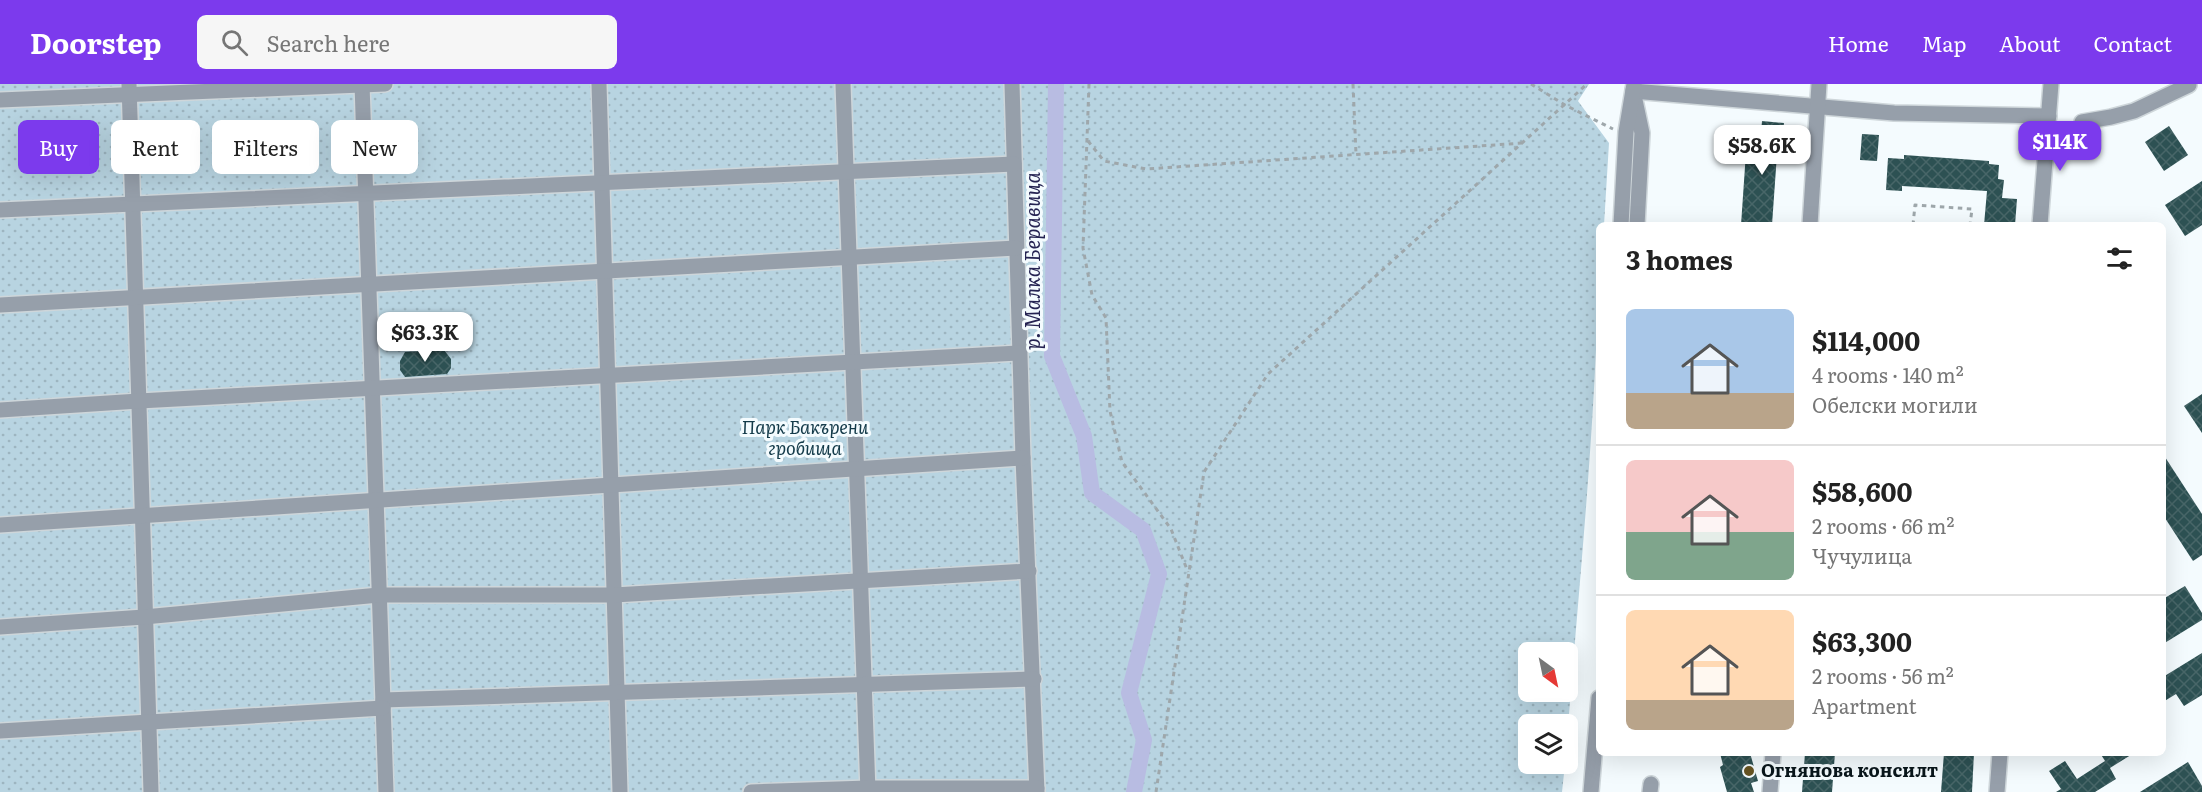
<!DOCTYPE html>
<html lang="en">
<head>
<meta charset="utf-8">
<style>
  body { margin:0; font-family:Literata,serif; background:#f6f6f6; color:#222; height:100vh; display:flex; flex-direction:column; font-size:22px; white-space:nowrap }
  * { box-sizing:border-box; margin:0 }
  p { font-size:20px; color:#767676 }
  .icon { flex:none; width:33px; height:33px; fill:none; stroke:currentColor; stroke-width:2; stroke-linecap:round; stroke-linejoin:round }
  .map { position:relative; flex:1; overflow:hidden }
  .details { position:absolute; left:1596px; top:138px; width:570px; height:534px; display:flex; flex-direction:column; background:#fff; border-radius:9px; box-shadow:0 6px 24px #0002 }
  .details>* { flex:none }
  .hud { position:absolute; left:18px; top:36px; width:570px; height:54px; display:flex; gap:12px }
  .needle { width:39px; rotate:147deg }
  .tools { position:absolute; left:1518px; top:558px; display:grid; gap:12px }
  .tools a { display:grid; place-items:center; width:60px; height:60px; border-radius:9px; background:#fff; box-shadow:0 6px 24px #0002; font-size:30px }
  .price { position:absolute; translate:-50% -51px; padding:0 14px; border-radius:12px; background:#fff; color:#222; font-size:20px; line-height:39px; filter:drop-shadow(0 2px 3px #0008) }
  .price::after { content:''; position:absolute; left:50%; top:36px; width:18px; height:14px; margin-left:-9px; background:inherit; clip-path:polygon(0 0,100% 0,50% 100%) }
  .price.selected { background:#7c3aed; color:#fff }
  ul { padding:0; list-style:none }
  li { display:flex; align-items:center; gap:18px; height:150px; padding:0 30px }
  li+li { border-top:2px solid #e0e0e0 }
  li span { display:grid; place-items:center; flex:none; width:168px; height:120px; border-radius:9px; color:#555 }
  li>.icon { margin-inline-start:auto }
  span .icon { width:72px; height:72px; fill:#fffc; stroke-width:1 }
  li b { font-size:26px }
  h2 { display:flex; justify-content:space-between; align-items:center; height:72px; padding:0 30px; font-size:26px }
  .chip { padding:0 21px; border-radius:9px; background:#fff; box-shadow:0 6px 24px #0002; font-size:21px; line-height:54px }
  .chip.selected { background:#7c3aed; color:#fff }
  header { display:flex; align-items:center; gap:36px; box-sizing:border-box; height:84px; padding:0 30px; background:#7c3aed; color:#fff }
  header strong { font-size:28px }
  nav { display:flex; gap:33px; margin-inline-start:auto; font-size:21px }
  .search { width:420px; height:54px; background:#f6f6f6; display:flex; align-items:center; gap:15px; box-sizing:border-box; padding:0 21px; border-radius:9px; color:#767676; font-size:22px }
  .map>svg:first-child { display:block }
  .park { fill:url(#park-dots); fill-rule:evenodd }
  .lines { fill:none; stroke-linecap:round; stroke-linejoin:round }
  .canal { stroke:#b8bce2; stroke-width:16 }
  .building { fill:url(#building-cross-hatch) }
  .minor-casing { stroke:#ced6da; stroke-width:18 }
  .path { stroke:#9ea7ab; stroke-width:3; stroke-dasharray:4.5 4.5; stroke-linecap:butt }
  .minor { stroke:#969faa; stroke-width:15 }
  .poi-dot { fill:#675422; stroke:#f4fbfe; stroke-width:2 }
  .labels { text-anchor:middle; stroke-width:6; stroke-linejoin:round; paint-order:stroke }
  .park-label { font-size:18px; font-style:italic; fill:#133a49; stroke:#f4fbfe }
  .poi-label { font-size:18px; font-weight:bold; fill:#09161b; stroke:#f4fbfe; text-anchor:start }
  .water-label { font-size:20px; font-style:italic; fill:#252352; stroke:#f4fbfe }
</style>
</head>
<body>
<header>
<strong>Doorstep</strong>
<div class="search"><svg class="icon" aria-label="search" viewBox="0 0 24 24"><circle cx="10" cy="10" r="6"/><path d="M15 15l6 6"/></svg>Search here</div>
<nav><a>Home</a><a>Map</a><a>About</a><a>Contact</a></nav>
</header>
<div class="map">
<svg width="2202" height="708" viewBox="0 0 2202 708">
  <defs>
    <pattern id="park-dots" width="8" height="8" patternUnits="userSpaceOnUse" patternTransform="scale(1.5)"><rect width="8" height="8" fill="#b8d4e1"/><path d="M2 2h.1M6 6h.1" fill="none" stroke="#9db5c0" stroke-width="1.8" stroke-linecap="round"/></pattern>
    <pattern id="building-cross-hatch" width="8" height="8" patternUnits="userSpaceOnUse" patternTransform="scale(1.5)"><rect width="8" height="8" fill="#2d5153"/><path d="M0 0l8 8M0 8l8-8" fill="none" stroke="#486668"/></pattern>
  </defs>
  <rect width="100%" height="100%" fill="#f4fbfe"/>
  <!-- park -->
  <path class="park" d="M0 0H1589L1578 17 1609 59 1604 141H1599C1599 308 1581 476 1568 643V640H1528V680H1565L1562 708H0ZM1528 568H1568V608H1528Z"/>
  <g class="lines">
    <!-- canal -->
    <path class="canal" d="M1056 0 1052 272 1084 352 1092 409 1143 446 1159 490 1129 609 1144 656 1134 708"/>
  </g>
  <!-- building -->
  <g class="building">
    <path d="M1762 37 1784 39 1782 70H1777L1772 141H1741L1746 68H1751V59L1760 60Z"/>
    <path d="M2169 42 2188 71 2164 87 2145 58Z"/>
    <path d="M1862 50 1879 51 1877 77 1860 76Z"/>
    <path d="M1904 71 1989 77V80L1999 81 1998 95 2004 96 2002 114 2017 115 2015 141H1984L1987 107 1902 102V107L1886 106 1888 74 1904 75Z"/>
    <path d="M2202 97V141L2185 152 2165 121Z"/>
    <path d="M444 266 451 275V284L447 290 405 293 400 286V277L405 268Z"/>
    <path d="M2202 310V349L2184 322Z"/>
    <path d="M2163 370 2202 430V471L2193 477 2163 431Z"/>
    <path d="M2185 502 2202 529V536L2163 560V515Z"/>
    <path d="M2202 569V611L2184 622 2176 610 2163 618V593Z"/>
    <path d="M1720 669H1750L1758 697 1751 699 1754 708H1727L1720 683 1723 681Z"/>
    <path d="M1805 669H1835L1832 708H1802Z"/>
    <path d="M1944 669H1974L1972 708H1941Z"/>
    <path d="M2100 669H2134L2110 684 2116 695 2095 708H2056L2061 705 2049 687 2065 677 2077 695 2105 677Z"/>
    <path d="M2188 678 2202 702V708H2140Z"/>
  </g>
  <g class="lines">
    <!-- minor casing -->
    <g class="minor-casing">
      <g id="minor">
        <path d="M129 0 151 708"/>
        <path d="M362 0 386 708"/>
        <path d="M599 0 620 708"/>
        <path d="M843 0 868 708"/>
        <path d="M1012 0 1023 374 1037 708"/>
        <path d="M1633 7 1894 29 2049 32"/>
        <path d="M0 16 385 0"/>
        <path d="M1635 16 1642 49 1637 141"/>
        <path d="M2082 38 2111 33 2134 27 2189 1"/>
        <path d="M0 126 1014 80"/>
        <path d="M1621 141 1626 48 1634 0"/>
        <path d="M1810 141 1819 0"/>
        <path d="M2040 141 2051 0"/>
        <path d="M0 221 1016 164"/>
        <path d="M0 326 139 317 1019 269"/>
        <path d="M0 441 1023 374"/>
        <path d="M0 543 144 533 379 511H614L1029 487"/>
        <path d="M383 616 1034 595"/>
        <path d="M0 647 383 624"/>
        <path d="M751 708 868 704H1037"/>
        <path d="M1591 708 1599 614"/>
        <path d="M1650 708 1651 700"/>
        <path d="M1770 708 1773 669"/>
        <path d="M1997 708 2000 669"/>
      </g>
    </g>
    <!-- path -->
    <g class="path">
      <path d="M1089 0 1083 164 1092 211 1106 234 1110 327 1122 378 1171 445 1188 488"/>
      <path d="M1353 0 1356 70"/>
      <path d="M1531 0 1565 21 1613 45"/>
      <path d="M1088 57 1104 77 1146 85 1523 59"/>
      <path d="M1913 141 1915 121 1972 125 1970 141"/>
      <path d="M1156 708 1204 388 1268 290 1587 0"/>
    </g>
    <!-- minor -->
    <use href="#minor" class="minor"/>
  </g>
  <!-- markers -->
  <circle class="poi-dot" cx="1749" cy="687" r="6"/>
  <g class="labels">
    <!-- park labels -->
    <g class="park-label">
      <text x="805" y="350">Парк Бакърени<tspan x="805" dy="21">гробища</tspan></text>
    </g>
    <!-- poi labels -->
    <g class="poi-label">
      <text x="1761" y="693">Огнянова консилт</text>
    </g>
    <!-- water labels -->
    <g class="water-label">
      <text transform="translate(1033 177) rotate(-90)" y="7">р. Малка Беравица</text>
    </g>
  </g>
</svg>
<div class="tools">
<a><svg class="needle" viewBox="-14 -14 28 28"><path d="M0-13l5 13h-10z" fill="#e53935"/><path d="M0 13l5-13h-10z" fill="#767676"/></svg></a>
<a><svg class="icon" aria-label="layers" viewBox="0 0 24 24"><path d="M12 4l9 5-9 5-9-5zM3 14l9 5 9-5"/></svg></a>
</div>
<b class="price selected" style="left:2060px;top:88px">$114K</b>
<b class="price" style="left:1762px;top:92px">$58.6K</b>
<b class="price" style="left:425px;top:279px">$63.3K</b>
<div class="hud">
<a class="chip selected">Buy</a>
<a class="chip">Rent</a>
<a class="chip">Filters</a>
<a class="chip">New</a>
</div>
<section class="details">
<h2>3 homes<svg class="icon" aria-label="filters" viewBox="0 0 24 24"><path d="M4 7h16M4 17h16"/><circle cx="9" cy="7" r="2"/><circle cx="15" cy="17" r="2"/></svg></h2>
<ul>
<li><span style="background:linear-gradient(#a9c7e8 70%,#b9a48a 0)"><svg class="icon" aria-label="home" viewBox="0 0 24 24"><path d="M3 11l9-7 9 7M6 9v11h12V9"/></svg></span><div><b>$114,000</b><p>4 rooms · 140 m²</p><p>Обелски могили</p></div></li>
<li><span style="background:linear-gradient(#f6c9c9 60%,#7fa58c 0)"><svg class="icon" aria-label="home" viewBox="0 0 24 24"><path d="M3 11l9-7 9 7M6 9v11h12V9"/></svg></span><div><b>$58,600</b><p>2 rooms · 66 m²</p><p>Чучулица</p></div></li>
<li><span style="background:linear-gradient(#ffd9b3 75%,#b9a48a 0)"><svg class="icon" aria-label="home" viewBox="0 0 24 24"><path d="M3 11l9-7 9 7M6 9v11h12V9"/></svg></span><div><b>$63,300</b><p>2 rooms · 56 m²</p><p>Apartment</p></div></li>
</ul>
</section>
</div>
</body>
</html>
